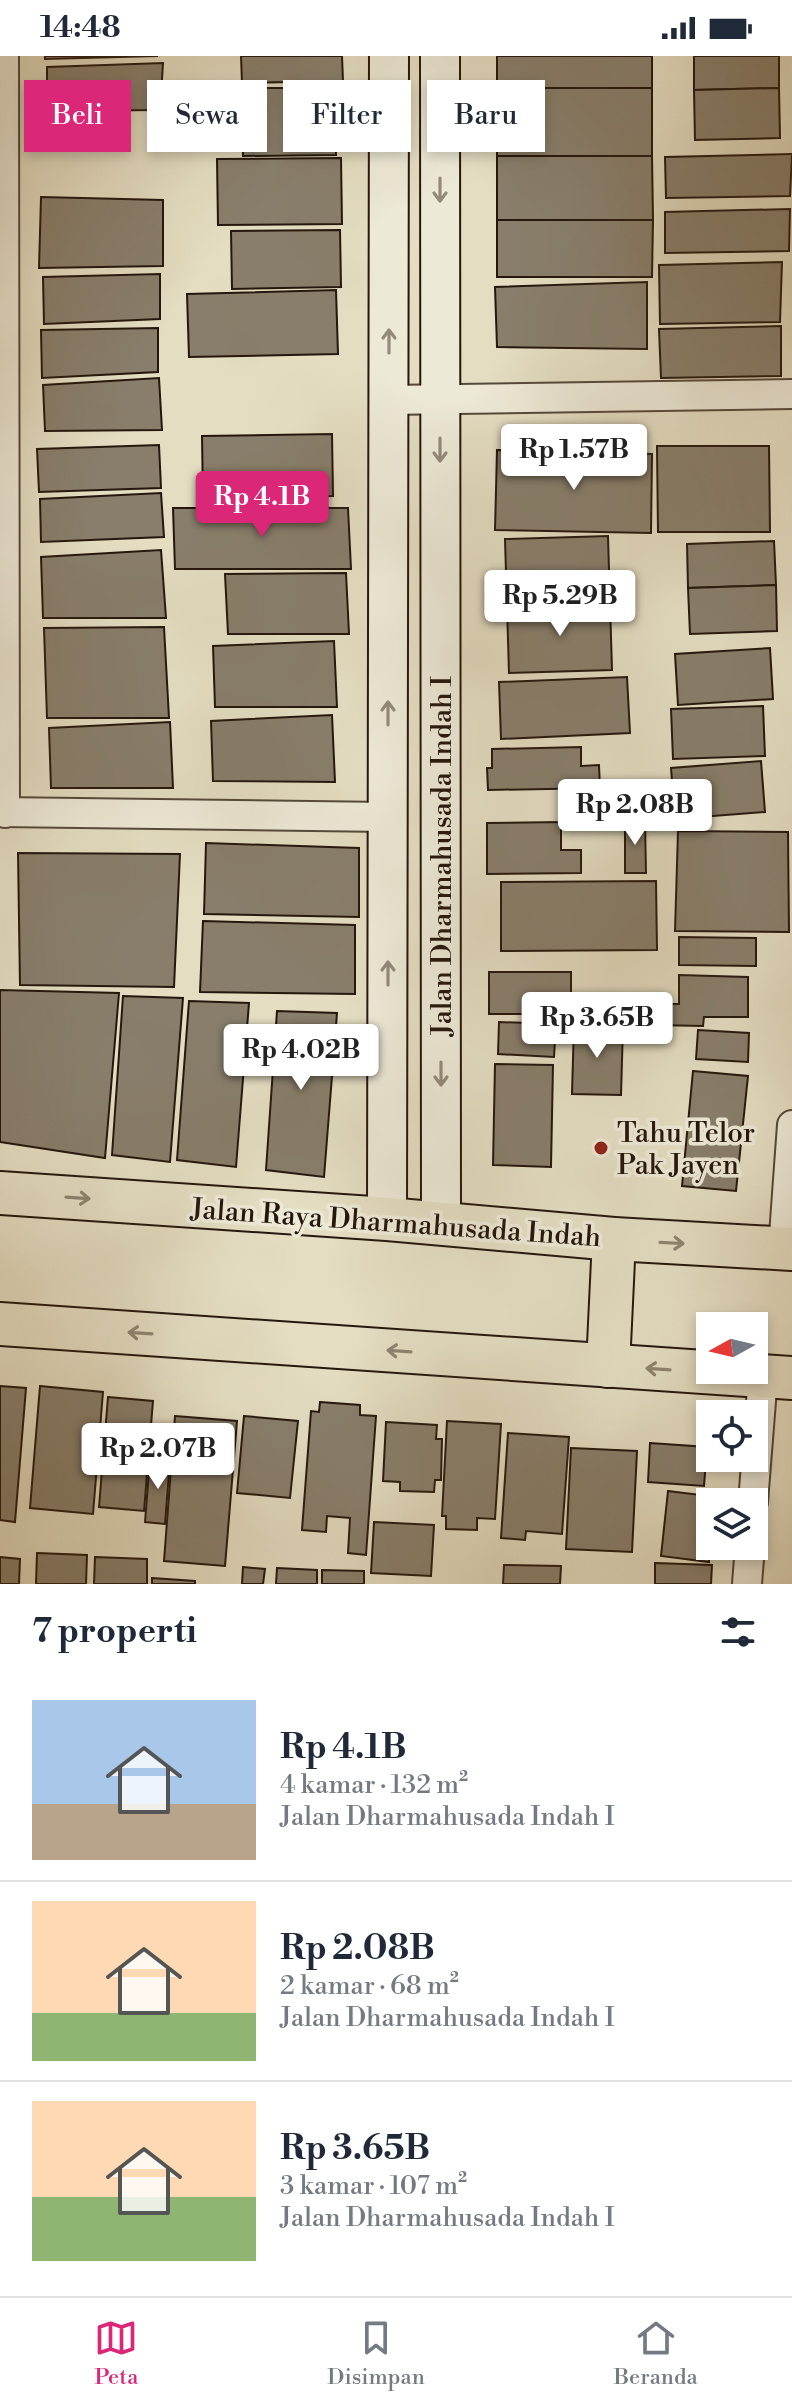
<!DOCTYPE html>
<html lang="id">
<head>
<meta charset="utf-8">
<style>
  body { margin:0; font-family:"Libre Bodoni",serif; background:#f2f2f3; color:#1f2937; height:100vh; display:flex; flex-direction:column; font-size:30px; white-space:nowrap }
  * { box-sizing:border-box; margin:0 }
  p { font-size:26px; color:#747a83 }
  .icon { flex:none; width:44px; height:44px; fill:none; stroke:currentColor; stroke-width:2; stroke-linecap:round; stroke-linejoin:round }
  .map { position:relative; height:1528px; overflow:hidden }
  .sheet { display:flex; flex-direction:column; background:#fff; flex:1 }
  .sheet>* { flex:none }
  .guide { position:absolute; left:24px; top:24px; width:744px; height:72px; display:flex; gap:16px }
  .needle { width:52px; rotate:262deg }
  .controls { position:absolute; left:696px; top:1256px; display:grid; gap:16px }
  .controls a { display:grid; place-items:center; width:72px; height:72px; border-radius:0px; background:#fff; box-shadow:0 4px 12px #0003; font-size:40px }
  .price { position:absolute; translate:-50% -68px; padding:0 18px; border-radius:8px; background:#fff; color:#222; font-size:26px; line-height:52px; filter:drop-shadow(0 2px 4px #0008) }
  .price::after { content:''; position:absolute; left:50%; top:48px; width:24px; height:18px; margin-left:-12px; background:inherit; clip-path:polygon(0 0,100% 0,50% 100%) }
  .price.active { background:#db2777; color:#fff }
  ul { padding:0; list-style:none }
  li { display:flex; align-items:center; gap:24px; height:200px; padding:0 32px }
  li+li { border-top:2px solid #e0e1e3 }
  li span { display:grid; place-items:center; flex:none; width:224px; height:160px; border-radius:0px; color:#555 }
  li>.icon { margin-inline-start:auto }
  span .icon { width:96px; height:96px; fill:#fffc; stroke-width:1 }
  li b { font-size:34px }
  h2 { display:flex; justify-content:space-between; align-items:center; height:96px; padding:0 32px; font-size:34px }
  .chip { padding:0 28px; border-radius:0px; background:#fff; box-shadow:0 4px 12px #0003; font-size:28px; line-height:72px }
  .chip.active { background:#db2777; color:#fff }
  .status { display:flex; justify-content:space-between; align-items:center; height:56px; padding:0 40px; background:#fff; direction:ltr }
  .status svg { height:22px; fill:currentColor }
  .menu { display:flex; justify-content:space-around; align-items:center; height:112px; border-top:2px solid #e0e1e3; background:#fff; font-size:22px; color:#747a83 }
  .menu a { display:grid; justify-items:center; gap:4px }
  .menu .active { color:#db2777 }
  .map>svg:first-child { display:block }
  .building { fill:#887e6b; stroke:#25170d; stroke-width:2 }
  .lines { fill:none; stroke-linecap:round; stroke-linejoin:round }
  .minor-casing { stroke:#55483a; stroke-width:32 }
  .secondary-casing { stroke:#25170d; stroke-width:42 }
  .primary-casing { stroke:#25170d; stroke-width:46 }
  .minor { stroke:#ede9d7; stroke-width:28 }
  .secondary { stroke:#ede9d7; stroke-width:38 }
  .primary { stroke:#e4ddc2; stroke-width:42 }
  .oneway { stroke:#938a7c }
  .oneway2 { stroke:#8e8471 }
  .poi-dot { fill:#8f2418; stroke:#ede9d7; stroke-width:3 }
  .labels { text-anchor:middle; stroke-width:7; stroke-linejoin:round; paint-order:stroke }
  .street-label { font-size:28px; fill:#25170d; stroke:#ede9d7 }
  .poi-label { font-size:28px; fill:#25170d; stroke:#ede9d7; text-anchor:start }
</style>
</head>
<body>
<div class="status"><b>14:48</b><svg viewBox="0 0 49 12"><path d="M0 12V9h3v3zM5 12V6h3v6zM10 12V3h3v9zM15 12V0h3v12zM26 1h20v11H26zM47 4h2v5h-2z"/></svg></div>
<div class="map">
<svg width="792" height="1528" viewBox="0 0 792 1528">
  <rect width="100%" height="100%" fill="#e4ddc2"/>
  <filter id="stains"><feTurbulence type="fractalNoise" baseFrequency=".0025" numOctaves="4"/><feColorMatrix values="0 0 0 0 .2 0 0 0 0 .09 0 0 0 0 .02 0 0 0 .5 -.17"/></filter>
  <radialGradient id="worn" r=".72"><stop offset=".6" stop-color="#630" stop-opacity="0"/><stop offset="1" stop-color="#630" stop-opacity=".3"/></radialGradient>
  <!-- building -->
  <g class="building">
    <path d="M45 0H158L45 3Z"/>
    <path d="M241 0H342L343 25 242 27Z"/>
    <rect x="497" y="0" width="155" height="32"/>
    <path d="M694 0H779V32L694 34Z"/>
    <path d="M163 7 160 54 47 55V11Z"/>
    <path d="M242 32H335L336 99 243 100Z"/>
    <rect x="497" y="32" width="155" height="68"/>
    <path d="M779 32 780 82 695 84 694 34Z"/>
    <path d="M792 98 790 140 666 142 665 101Z"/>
    <path d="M497 100H652L653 164H497Z"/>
    <path d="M341 102 342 168 218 169 217 103Z"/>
    <path d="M41 141 163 144V210L39 212Z"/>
    <path d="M790 153 789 195 665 197V156Z"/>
    <path d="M497 164H653L652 221H497Z"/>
    <path d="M340 174 341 231 232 233 231 175Z"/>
    <path d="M782 206 780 266 660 268 659 209Z"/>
    <path d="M160 218V263L44 268 43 221Z"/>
    <path d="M647 226V293L497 291 495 231Z"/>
    <path d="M336 234 338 298 189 301 187 238Z"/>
    <path d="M781 270V320L661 322 659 273Z"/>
    <path d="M158 272V316L42 322 41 274Z"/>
    <path d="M159 322 162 374 45 375 43 329Z"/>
    <path d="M332 378 333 440 203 443 202 380Z"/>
    <path d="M159 389 161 432 39 436 37 393Z"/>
    <path d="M657 390H769L770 476H658Z"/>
    <path d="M497 394 652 398 651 477 495 474Z"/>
    <path d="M161 437 164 481 41 486 40 443Z"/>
    <path d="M173 452H348L351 513H175Z"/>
    <path d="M608 480 610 548 507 551 505 483Z"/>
    <path d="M774 485 776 529 688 532 687 488Z"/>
    <path d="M161 494 166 562H43L41 501Z"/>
    <path d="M346 517 349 578H228L225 518Z"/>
    <path d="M776 529 777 575 690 578 688 532Z"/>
    <path d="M610 548 612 614 509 617 507 551Z"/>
    <path d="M164 571 169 662H47L44 572Z"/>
    <path d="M334 585 337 651H215L213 590Z"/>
    <path d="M770 592 773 643 678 649 675 598Z"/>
    <path d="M627 621 630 677 501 683 499 626Z"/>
    <path d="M763 650 765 700 673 703 671 653Z"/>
    <path d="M332 659 335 726 213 725 211 665Z"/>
    <path d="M170 666 173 732H51L49 672Z"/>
    <path d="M581 691V710L599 709 600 732 488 734 487 712H492V693Z"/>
    <path d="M761 705 765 756 675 763 671 712Z"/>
    <path d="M569 753 621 754V772L568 771Z"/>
    <path d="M645 765 646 817H625V766Z"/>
    <path d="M561 766V794H581V817L487 818V767Z"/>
    <path d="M678 775 788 776 789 876 675 875Z"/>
    <path d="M206 787 359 792V861L204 858Z"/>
    <path d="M18 797 180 798 174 931 20 929Z"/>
    <path d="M656 825 657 894 501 895V826Z"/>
    <path d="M203 865 355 869V938L200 936Z"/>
    <path d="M679 881 756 882V910L679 909Z"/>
    <rect x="489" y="916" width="82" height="42"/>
    <path d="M679 919 748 921V961H704L703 970 655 969V948H679Z"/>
    <path d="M0 934 119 937 105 1102 0 1086Z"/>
    <path d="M123 940 183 942 170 1106 112 1099Z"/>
    <path d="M189 945 249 947 236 1111 177 1104Z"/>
    <path d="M277 955 337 957 324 1121 266 1114Z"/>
    <path d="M499 966 556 968 554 1001 498 998Z"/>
    <path d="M574 968 623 970 621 1039 572 1038Z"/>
    <path d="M698 974 749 977 748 1006 696 1003Z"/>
    <path d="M495 1008 553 1009 551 1111 493 1109Z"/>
    <path d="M693 1015 748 1020 736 1135 682 1130Z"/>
    <path d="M0 1330 26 1332 15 1466 0 1464Z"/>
    <path d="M40 1330 103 1336 93 1458 30 1452Z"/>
    <path d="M108 1341 153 1345 144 1455 99 1451Z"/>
    <path d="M320 1346 360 1349V1359L376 1360 366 1499 348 1497 350 1462 327 1460 326 1476 302 1474 311 1355 319 1356Z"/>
    <path d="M175 1360 237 1365 225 1510 164 1505Z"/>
    <path d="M244 1360 298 1365 290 1442 237 1437Z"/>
    <path d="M447 1365 501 1368 495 1463 477 1462V1474L446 1473V1460H442Z"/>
    <path d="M386 1366 437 1369 436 1383H442L441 1424H435L434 1436 400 1435V1426L383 1425Z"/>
    <path d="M508 1377 569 1381 562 1478 526 1475 525 1484 501 1482Z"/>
    <path d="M650 1387 707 1391 704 1430 648 1426Z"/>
    <path d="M571 1392 637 1395 632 1496 566 1493Z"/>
    <path d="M150 1402 170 1404 165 1468 145 1466Z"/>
    <path d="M668 1435 717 1441 716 1446H710L709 1506 661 1500Z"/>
    <path d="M374 1466 434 1469 431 1520 371 1517Z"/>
    <path d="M37 1497 87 1499 86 1528H36Z"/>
    <path d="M0 1501 20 1503 19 1528H0Z"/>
    <path d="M95 1501 147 1503V1528H94Z"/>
    <path d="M655 1507 712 1509 711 1528H655Z"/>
    <path d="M504 1509 561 1510 560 1528H503Z"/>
    <path d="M243 1511 265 1513 263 1528H242Z"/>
    <path d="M277 1512 317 1514V1528H276Z"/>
    <path d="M322 1514 364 1515V1528H322Z"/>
    <path d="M152 1522 195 1525V1528H152Z"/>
  </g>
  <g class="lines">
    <!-- minor casing -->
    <g class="minor-casing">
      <g id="minor">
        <path d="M4 0 5 757"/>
        <path d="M388 344 792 338"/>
        <path d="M0 756 388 761"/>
        <path d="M783 1193 792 1069"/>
        <path d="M753 1446 763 1320"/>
        <path d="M747 1528 750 1490"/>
      </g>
    </g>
    <!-- secondary casing -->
    <g class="secondary-casing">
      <g id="secondary">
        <path d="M440 0 441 1168"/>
        <path d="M387 1163 389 0"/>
      </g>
    </g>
    <!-- primary casing -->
    <g class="primary-casing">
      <g id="primary">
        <path d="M0 1137 387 1163 614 1183 792 1193"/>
        <path d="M0 1268 792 1322"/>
        <path d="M608 1310 614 1183"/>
      </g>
    </g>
    <!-- minor -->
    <use href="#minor" class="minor"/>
    <!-- secondary -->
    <use href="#secondary" class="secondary"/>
    <!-- primary -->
    <use href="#primary" class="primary"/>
  </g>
  <!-- one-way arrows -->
  <defs><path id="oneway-shaft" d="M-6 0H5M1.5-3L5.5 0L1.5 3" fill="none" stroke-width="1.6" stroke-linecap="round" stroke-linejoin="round" transform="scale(2)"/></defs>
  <g class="oneway">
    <use href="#oneway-shaft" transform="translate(440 134) rotate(90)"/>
    <use href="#oneway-shaft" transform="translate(389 285) rotate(-90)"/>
    <use href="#oneway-shaft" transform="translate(440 394) rotate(90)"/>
    <use href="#oneway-shaft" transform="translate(388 657) rotate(-90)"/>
    <use href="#oneway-shaft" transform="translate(388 917) rotate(-90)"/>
    <use href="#oneway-shaft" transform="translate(441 1018) rotate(90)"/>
  </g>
  <g class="oneway2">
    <use href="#oneway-shaft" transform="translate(78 1142) rotate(4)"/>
    <use href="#oneway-shaft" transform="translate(672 1187) rotate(3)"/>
    <use href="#oneway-shaft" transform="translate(140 1277) rotate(-176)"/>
    <use href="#oneway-shaft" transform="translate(399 1295) rotate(-176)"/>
    <use href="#oneway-shaft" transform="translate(658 1313) rotate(-176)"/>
  </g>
  <!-- markers -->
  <circle class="poi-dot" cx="601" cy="1092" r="8"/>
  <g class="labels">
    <!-- street labels -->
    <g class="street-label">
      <text transform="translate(441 800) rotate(-90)" y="10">Jalan Dharmahusada Indah I</text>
      <text transform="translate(396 1166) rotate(4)" y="10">Jalan Raya Dharmahusada Indah</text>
    </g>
    <!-- poi labels -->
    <g class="poi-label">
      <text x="617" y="1086">Tahu Telor<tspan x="617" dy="32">Pak Jayen</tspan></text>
    </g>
  </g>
  <rect width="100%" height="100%" filter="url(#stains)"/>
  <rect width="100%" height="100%" fill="url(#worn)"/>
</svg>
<div class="controls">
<a><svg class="needle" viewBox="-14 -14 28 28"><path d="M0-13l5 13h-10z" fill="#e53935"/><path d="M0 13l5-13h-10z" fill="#747a83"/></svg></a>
<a><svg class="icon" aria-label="locate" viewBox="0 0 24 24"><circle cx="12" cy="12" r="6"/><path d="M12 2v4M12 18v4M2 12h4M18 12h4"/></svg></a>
<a><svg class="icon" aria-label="layers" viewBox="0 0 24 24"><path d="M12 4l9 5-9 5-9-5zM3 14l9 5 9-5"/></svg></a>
</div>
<b class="price" style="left:574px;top:436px">Rp 1.57B</b>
<b class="price active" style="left:262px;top:483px">Rp 4.1B</b>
<b class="price" style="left:560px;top:582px">Rp 5.29B</b>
<b class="price" style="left:635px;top:791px">Rp 2.08B</b>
<b class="price" style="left:597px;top:1004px">Rp 3.65B</b>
<b class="price" style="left:301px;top:1036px">Rp 4.02B</b>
<b class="price" style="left:158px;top:1435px">Rp 2.07B</b>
<div class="guide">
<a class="chip active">Beli</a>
<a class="chip">Sewa</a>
<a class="chip">Filter</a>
<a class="chip">Baru</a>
</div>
</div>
<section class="sheet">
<h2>7 properti<svg class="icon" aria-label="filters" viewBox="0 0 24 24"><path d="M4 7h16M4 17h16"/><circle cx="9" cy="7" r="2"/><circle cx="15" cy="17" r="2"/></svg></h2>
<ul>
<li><span style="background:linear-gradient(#a9c7e8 65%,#b9a48a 0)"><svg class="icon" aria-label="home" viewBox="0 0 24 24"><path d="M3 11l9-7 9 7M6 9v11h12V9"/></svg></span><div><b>Rp 4.1B</b><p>4 kamar · 132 m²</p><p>Jalan Dharmahusada Indah I</p></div></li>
<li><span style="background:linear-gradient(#ffd9b3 70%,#8fb573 0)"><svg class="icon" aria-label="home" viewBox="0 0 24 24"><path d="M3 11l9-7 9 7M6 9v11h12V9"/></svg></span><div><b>Rp 2.08B</b><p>2 kamar · 68 m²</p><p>Jalan Dharmahusada Indah I</p></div></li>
<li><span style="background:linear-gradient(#ffd9b3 60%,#8fb573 0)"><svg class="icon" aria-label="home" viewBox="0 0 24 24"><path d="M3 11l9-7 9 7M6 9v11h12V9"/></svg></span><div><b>Rp 3.65B</b><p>3 kamar · 107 m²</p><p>Jalan Dharmahusada Indah I</p></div></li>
</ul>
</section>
<nav class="menu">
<a class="active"><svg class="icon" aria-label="map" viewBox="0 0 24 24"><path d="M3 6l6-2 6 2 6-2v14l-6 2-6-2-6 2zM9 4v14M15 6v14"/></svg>Peta</a>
<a><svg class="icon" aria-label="saved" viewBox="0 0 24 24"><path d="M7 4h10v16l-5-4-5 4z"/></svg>Disimpan</a>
<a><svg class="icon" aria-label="home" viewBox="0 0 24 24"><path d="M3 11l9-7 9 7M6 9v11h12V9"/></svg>Beranda</a>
</nav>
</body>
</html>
